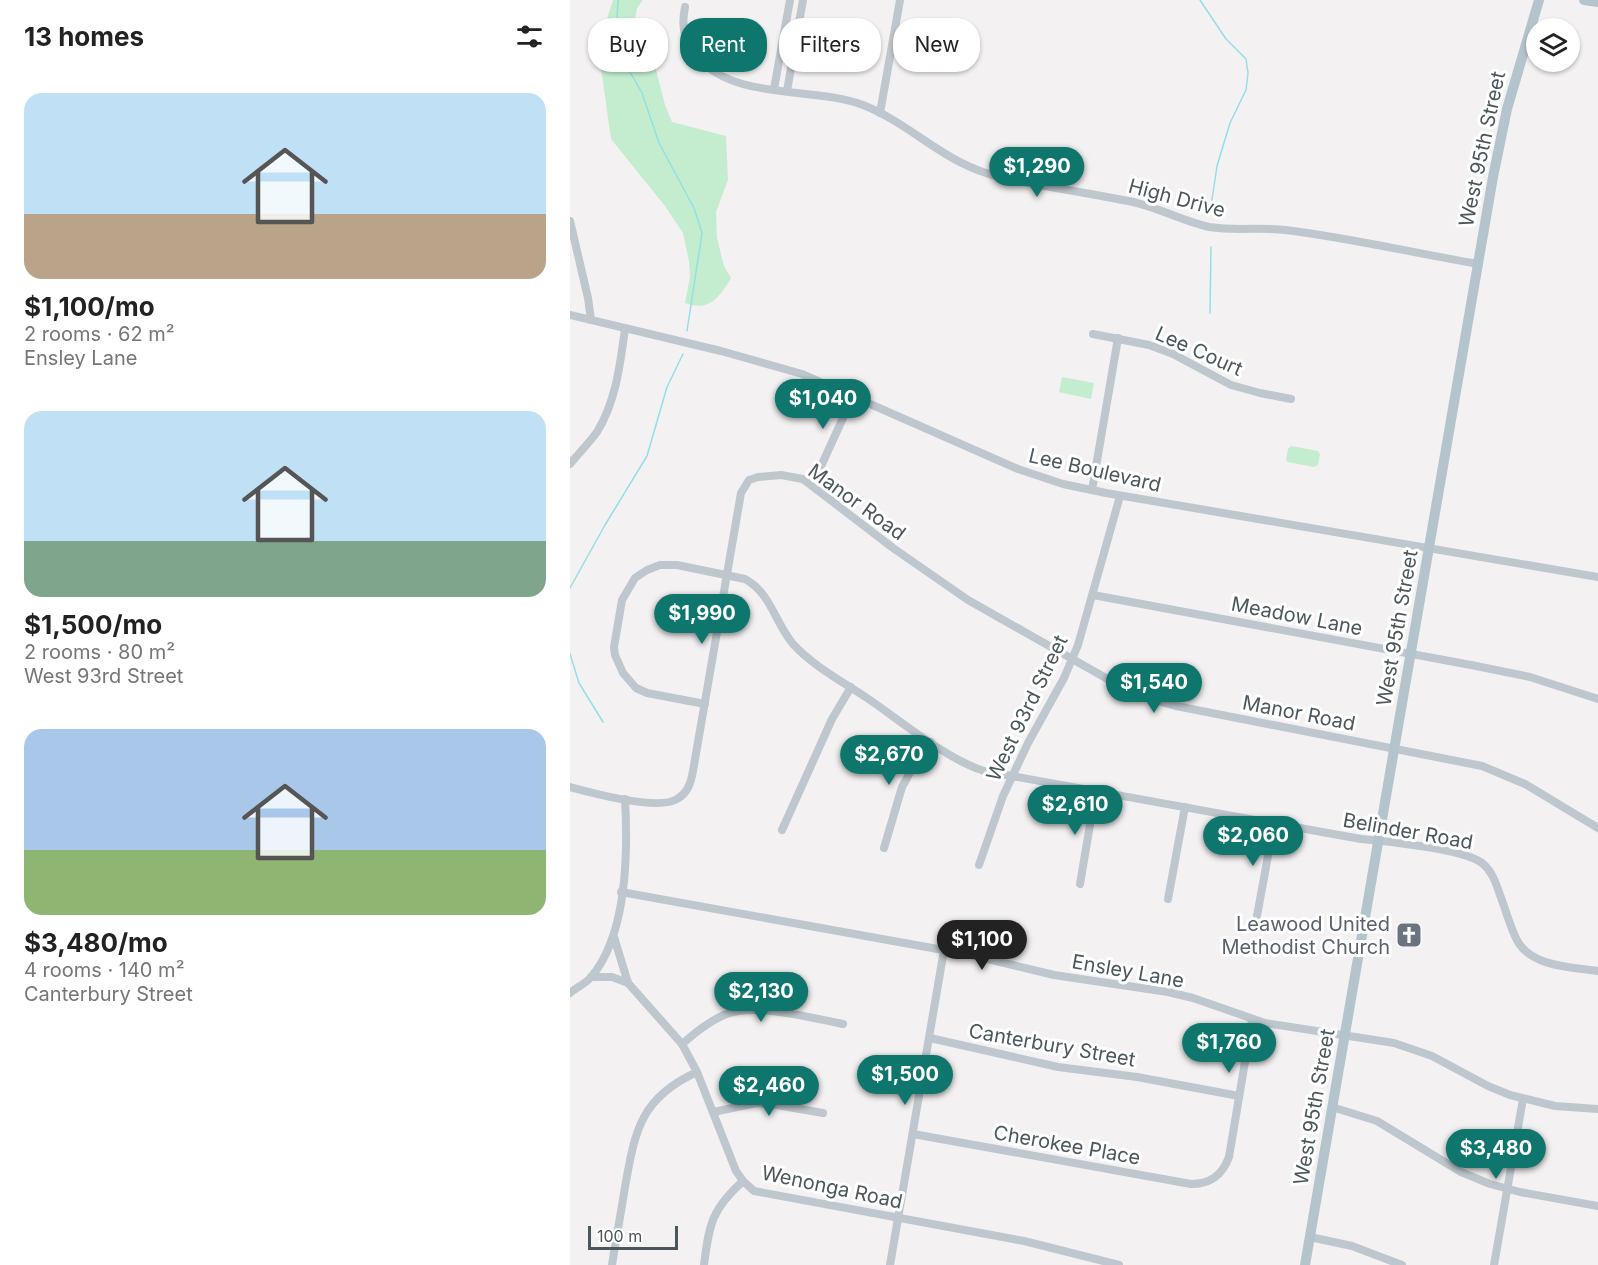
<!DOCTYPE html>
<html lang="en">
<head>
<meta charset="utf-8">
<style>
  body { margin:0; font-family:Inter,sans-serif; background:#f6f6f6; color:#222; height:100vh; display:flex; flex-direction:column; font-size:22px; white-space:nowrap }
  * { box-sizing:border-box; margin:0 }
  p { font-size:20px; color:#767676 }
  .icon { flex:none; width:33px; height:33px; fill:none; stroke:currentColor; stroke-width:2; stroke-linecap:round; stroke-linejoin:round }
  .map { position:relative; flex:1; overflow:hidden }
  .details { display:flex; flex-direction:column; background:#fff; width:570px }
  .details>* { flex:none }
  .hud { position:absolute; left:18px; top:18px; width:570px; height:54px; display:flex; gap:12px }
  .buttons { position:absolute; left:956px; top:18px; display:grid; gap:12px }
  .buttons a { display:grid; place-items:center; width:54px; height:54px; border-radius:50%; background:#fff; box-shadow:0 2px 4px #0004; font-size:30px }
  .scale { position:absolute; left:18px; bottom:15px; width:90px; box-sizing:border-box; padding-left:6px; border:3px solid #4a575d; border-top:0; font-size:16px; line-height:21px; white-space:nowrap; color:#4a575d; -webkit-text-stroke:4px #fff; paint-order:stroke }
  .price { position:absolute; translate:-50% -51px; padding:0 14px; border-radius:21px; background:#0f766e; color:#fff; font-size:20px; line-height:39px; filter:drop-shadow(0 2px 3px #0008) }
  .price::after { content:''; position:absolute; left:50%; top:36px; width:18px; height:14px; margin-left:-9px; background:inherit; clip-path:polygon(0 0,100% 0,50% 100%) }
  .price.current { background:#222; color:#fff }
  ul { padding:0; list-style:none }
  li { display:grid; align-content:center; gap:12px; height:318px; padding:0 24px }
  li span { display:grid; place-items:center; height:186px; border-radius:18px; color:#555 }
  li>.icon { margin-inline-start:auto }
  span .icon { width:108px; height:108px; fill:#fffc; stroke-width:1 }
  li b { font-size:26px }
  h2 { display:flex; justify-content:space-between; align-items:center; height:72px; padding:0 24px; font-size:26px }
  .chip { padding:0 21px; border-radius:24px; background:#fff; box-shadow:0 2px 4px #0004; font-size:21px; line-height:54px }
  .chip.current { background:#0f766e; color:#fff }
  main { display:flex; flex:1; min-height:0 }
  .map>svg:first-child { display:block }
  .green { fill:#c4edcf }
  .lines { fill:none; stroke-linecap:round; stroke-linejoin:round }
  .stream { stroke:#94dfe6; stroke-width:1.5 }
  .minor { stroke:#bec7cd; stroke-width:8 }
  .major { stroke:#b3c4cd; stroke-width:10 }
  .labels { text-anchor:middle; stroke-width:6; stroke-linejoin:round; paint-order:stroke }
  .street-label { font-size:20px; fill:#4a575d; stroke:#fff }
  .worship-label { font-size:20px; fill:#5b616d; stroke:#fff; text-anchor:end }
</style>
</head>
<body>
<main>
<section class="details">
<h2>13 homes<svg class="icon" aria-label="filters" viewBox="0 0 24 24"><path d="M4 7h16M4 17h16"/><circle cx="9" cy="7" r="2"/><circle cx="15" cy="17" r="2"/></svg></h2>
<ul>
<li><span style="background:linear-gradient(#bfe0f5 65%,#b9a48a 0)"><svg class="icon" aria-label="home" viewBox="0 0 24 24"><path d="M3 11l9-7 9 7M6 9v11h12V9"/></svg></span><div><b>$1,100/mo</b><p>2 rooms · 62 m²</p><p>Ensley Lane</p></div></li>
<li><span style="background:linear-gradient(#bfe0f5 70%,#7fa58c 0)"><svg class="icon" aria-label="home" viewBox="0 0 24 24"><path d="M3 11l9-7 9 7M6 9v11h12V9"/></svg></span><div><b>$1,500/mo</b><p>2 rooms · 80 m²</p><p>West 93rd Street</p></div></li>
<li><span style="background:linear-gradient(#a9c7e8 65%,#8fb573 0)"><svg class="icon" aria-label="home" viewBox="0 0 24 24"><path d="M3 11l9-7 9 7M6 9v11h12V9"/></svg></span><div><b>$3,480/mo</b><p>4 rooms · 140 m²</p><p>Canterbury Street</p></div></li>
</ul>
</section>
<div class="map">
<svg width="1028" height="1265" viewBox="0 0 1028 1265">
  <rect width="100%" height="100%" fill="#f3f1f2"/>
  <!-- green -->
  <g class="green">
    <path d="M43 0H73L67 8 65 19 85 66 95 105 102 122 156 136 158 180 146 212 147 238 154 266 161 278C149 298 139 312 115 303L120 277 119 261 113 233 95 206 41 139 28 47Z"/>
    <path d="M492 377 524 383 521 399 489 392Z"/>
    <path d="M721 446 748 451 750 454 748 465 744 467 718 462 716 460 718 449Z"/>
  </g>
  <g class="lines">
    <!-- stream -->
    <g class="stream">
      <path d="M48 0 46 35 60 72 72 93 89 143 124 208 132 233 117 331"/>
      <path d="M630 0 656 39 676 59 678 73 676 90 660 123 647 166 640 213"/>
      <path d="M640 313 641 247"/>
      <path d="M0 588 35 525 77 456 97 387 113 354"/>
      <path d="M0 654 9 683 33 722"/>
    </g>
    <!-- minor -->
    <g class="minor">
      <path d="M115 7C111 27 114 41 127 57 165 101 242 86 293 105 337 122 371 159 416 173 433 179 451 181 469 185 498 190 528 195 558 201 586 206 611 221 639 227 665 231 691 227 716 230 780 238 844 253 908 264"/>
      <path d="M204 89 220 0"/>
      <path d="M217 91 233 0"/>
      <path d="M310 113 330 0"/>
      <path d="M0 221 18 298 21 320"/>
      <path d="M0 315 151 351 232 374 448 469 493 484 536 493 1028 577"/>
      <path d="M523 334 579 345 603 354 661 385 690 393 721 399"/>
      <path d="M0 464C9 453 19 443 27 432 46 401 50 365 55 329"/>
      <path d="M246 489 247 475 283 396"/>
      <path d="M522 490 548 338"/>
      <path d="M523 595 901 665 960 677 1028 699"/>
      <path d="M135 704 77 693 66 688 53 673 45 655 44 647 52 600 65 578 77 570 90 565H107L175 579C201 593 205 623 223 644 243 666 273 682 297 698 331 721 376 759 414 771L791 839C816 841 894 849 912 863 922 871 926 883 930 895 936 910 940 928 948 942 963 967 1002 967 1028 971"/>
      <path d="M0 787C22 793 89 811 107 799 118 793 121 782 123 771L171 493 179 480 188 477 211 475 233 479 323 548 398 600 550 686 573 697 606 706 912 766 955 784 1028 828"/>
      <path d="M212 830 262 719 281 687"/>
      <path d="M314 848 332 787 343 767 361 742"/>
      <path d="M409 865 433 796 458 743 494 678 508 645 550 496"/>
      <path d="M510 884 522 813 524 791"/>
      <path d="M51 892 401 955 484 975 598 992 623 998 695 1023 824 1043 862 1056 918 1086 940 1095 985 1106 1028 1109"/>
      <path d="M598 899 615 807"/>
      <path d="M687 916 704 823"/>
      <path d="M44 937 58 983 112 1044 127 1072 166 1171 173 1181 184 1191 454 1241 549 1265"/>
      <path d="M21 977H42L58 983"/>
      <path d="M0 993C7 987 17 983 22 976 57 933 58 852 55 799"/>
      <path d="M360 1038 488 1067 567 1077 669 1096"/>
      <path d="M112 1044C125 1033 138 1022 154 1015 185 1002 240 1018 273 1024"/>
      <path d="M762 1107 807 1121 891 1172 920 1184 950 1192 1028 1206"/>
      <path d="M143 1112 187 1103 201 1104 253 1113"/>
      <path d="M343 1134 621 1184C640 1184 652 1176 659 1157L682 1020"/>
      <path d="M740 1237 782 1246 832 1265"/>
      <path d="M42 1265C46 1239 51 1213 55 1187 65 1131 70 1098 127 1072"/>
      <path d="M134 1265C139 1224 142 1209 173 1181"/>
      <path d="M320 1265 374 950"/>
      <path d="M924 1265 953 1099"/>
    </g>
    <!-- major -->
    <g class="major">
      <path d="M1014 0 1028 2"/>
      <path d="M735 1265 923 177 937 109 969 0"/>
    </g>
  </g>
  <!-- icons -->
  <defs>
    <g id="church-square" transform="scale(1.35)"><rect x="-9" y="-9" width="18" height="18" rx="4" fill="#6b7280" stroke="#fff"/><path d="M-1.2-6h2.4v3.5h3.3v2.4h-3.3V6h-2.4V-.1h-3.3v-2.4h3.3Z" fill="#fff"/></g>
  </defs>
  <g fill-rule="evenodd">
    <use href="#church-square" x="839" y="935"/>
  </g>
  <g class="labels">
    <!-- street labels -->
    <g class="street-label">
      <text transform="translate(912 149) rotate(-78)" y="7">West 95th Street</text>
      <text transform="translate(607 198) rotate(15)" y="7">High Drive</text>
      <text transform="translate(629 351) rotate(24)" y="7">Lee Court</text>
      <text transform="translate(525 470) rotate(13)" y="7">Lee Boulevard</text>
      <text transform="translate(287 502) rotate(36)" y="7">Manor Road</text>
      <text transform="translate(727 616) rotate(11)" y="7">Meadow Lane</text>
      <text transform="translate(827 628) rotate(-80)" y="7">West 95th Street</text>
      <text transform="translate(457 708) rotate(-64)" y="7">West 93rd Street</text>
      <text transform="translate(729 713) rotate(11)" y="7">Manor Road</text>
      <text transform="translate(838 831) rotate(10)" y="7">Belinder Road</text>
      <text transform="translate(558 971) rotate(10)" y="7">Ensley Lane</text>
      <text transform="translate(482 1045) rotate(10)" y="7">Canterbury Street</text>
      <text transform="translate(744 1107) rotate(-80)" y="7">West 95th Street</text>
      <text transform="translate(497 1145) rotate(10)" y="7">Cherokee Place</text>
      <text transform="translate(262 1187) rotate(12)" y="7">Wenonga Road</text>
    </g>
    <!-- worship labels -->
    <g class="worship-label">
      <text x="820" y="931">Leawood United<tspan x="820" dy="23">Methodist Church</tspan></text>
    </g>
  </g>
</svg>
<div class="buttons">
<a><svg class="icon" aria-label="layers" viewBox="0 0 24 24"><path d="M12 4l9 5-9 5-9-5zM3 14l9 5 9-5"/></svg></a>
</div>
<div class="scale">100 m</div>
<b class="price" style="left:467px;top:198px">$1,290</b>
<b class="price" style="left:253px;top:430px">$1,040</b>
<b class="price" style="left:132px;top:645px">$1,990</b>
<b class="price" style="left:584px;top:714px">$1,540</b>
<b class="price" style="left:319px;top:786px">$2,670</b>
<b class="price" style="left:505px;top:836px">$2,610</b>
<b class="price" style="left:683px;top:867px">$2,060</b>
<b class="price current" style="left:412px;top:971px">$1,100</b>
<b class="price" style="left:191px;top:1023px">$2,130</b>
<b class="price" style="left:659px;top:1074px">$1,760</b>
<b class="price" style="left:335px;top:1106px">$1,500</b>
<b class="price" style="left:199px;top:1117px">$2,460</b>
<b class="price" style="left:926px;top:1180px">$3,480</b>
<div class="hud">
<a class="chip">Buy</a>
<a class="chip current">Rent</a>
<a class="chip">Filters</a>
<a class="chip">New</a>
</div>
</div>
</main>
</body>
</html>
